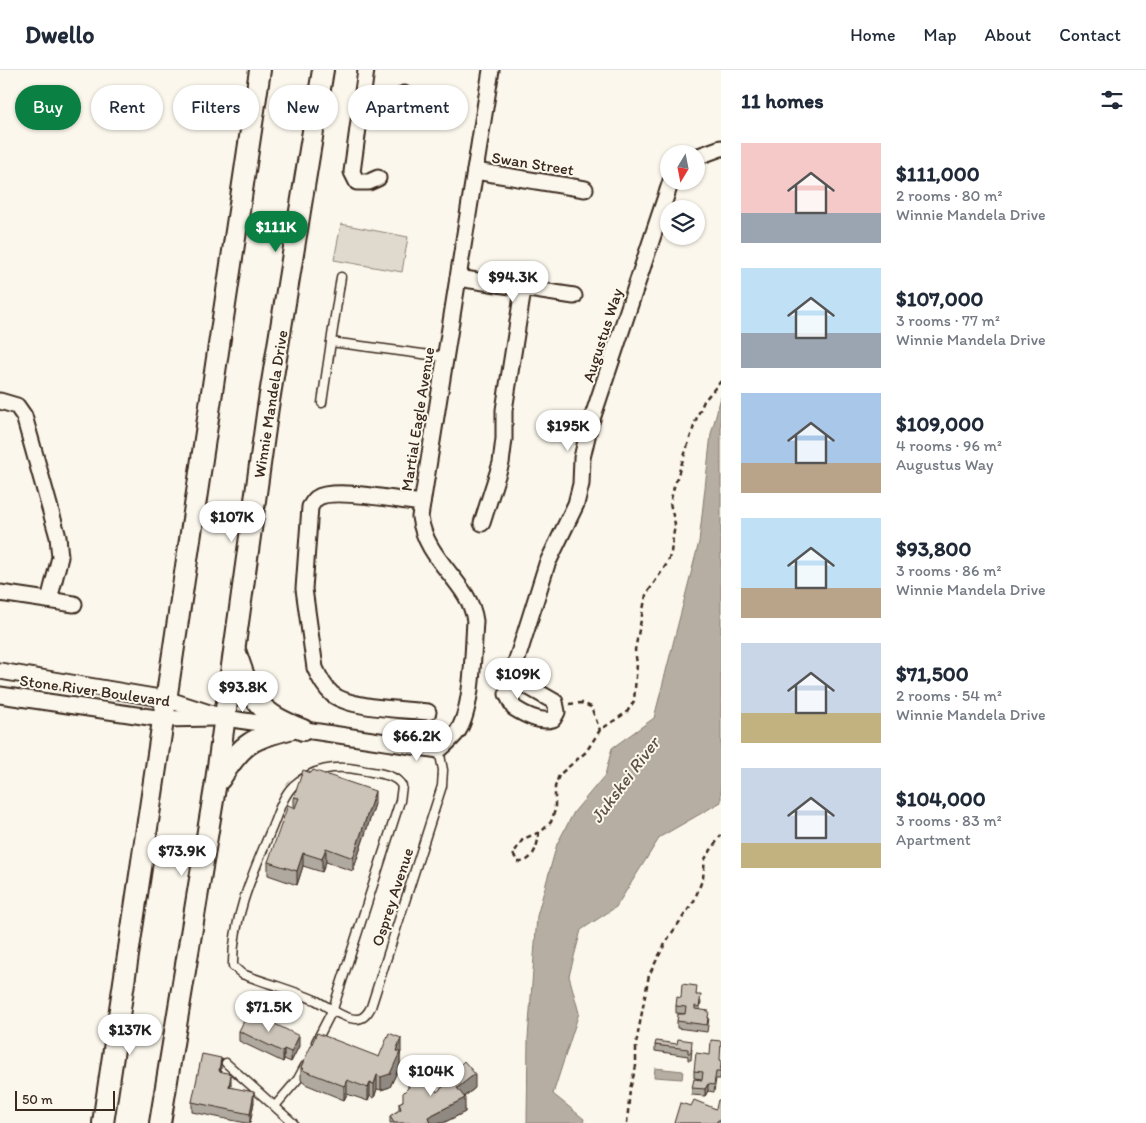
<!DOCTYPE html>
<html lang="en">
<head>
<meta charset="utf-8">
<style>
  body { margin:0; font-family:Itim,sans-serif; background:#f2f2f3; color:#1f2937; height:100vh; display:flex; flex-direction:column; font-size:19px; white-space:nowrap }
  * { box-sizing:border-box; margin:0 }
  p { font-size:16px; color:#747a83 }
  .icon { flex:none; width:28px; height:28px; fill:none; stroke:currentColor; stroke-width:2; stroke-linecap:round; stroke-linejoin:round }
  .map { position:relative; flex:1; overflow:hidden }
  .details { display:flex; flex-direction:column; background:#fff; width:425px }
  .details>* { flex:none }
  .hud { position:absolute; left:15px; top:15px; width:475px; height:45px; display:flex; gap:10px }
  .needle { width:32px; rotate:190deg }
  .fabs { position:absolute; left:660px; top:75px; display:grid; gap:10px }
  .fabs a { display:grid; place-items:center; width:45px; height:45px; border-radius:50%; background:#fff; box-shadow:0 1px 4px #0004; font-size:25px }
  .scale { position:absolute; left:15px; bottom:12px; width:100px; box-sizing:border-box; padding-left:5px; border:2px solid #3b2a1e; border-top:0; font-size:14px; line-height:18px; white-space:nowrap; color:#3b2a1e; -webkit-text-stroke:4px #fbf7ec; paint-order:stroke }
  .price { position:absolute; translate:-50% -42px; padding:0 11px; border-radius:18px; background:#fff; color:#222; font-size:16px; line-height:32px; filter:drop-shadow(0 1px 2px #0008) }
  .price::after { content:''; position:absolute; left:50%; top:30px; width:15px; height:11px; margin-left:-8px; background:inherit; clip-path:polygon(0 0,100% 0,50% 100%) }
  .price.on { background:#0b8043; color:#fff }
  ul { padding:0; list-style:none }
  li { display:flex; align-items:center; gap:15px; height:125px; padding:0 20px }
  li span { display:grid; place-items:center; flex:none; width:140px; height:100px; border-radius:0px; color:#555 }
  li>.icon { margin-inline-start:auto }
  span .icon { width:60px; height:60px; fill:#fffc; stroke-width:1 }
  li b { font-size:21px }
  h2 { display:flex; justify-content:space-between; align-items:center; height:60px; padding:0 20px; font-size:21px }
  .chip { padding:0 18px; border-radius:22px; background:#fff; box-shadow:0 1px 4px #0004; font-size:18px; line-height:45px }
  .chip.on { background:#0b8043; color:#fff }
  header { display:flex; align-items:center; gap:30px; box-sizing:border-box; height:70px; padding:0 25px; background:#fff; border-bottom:1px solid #e0e1e3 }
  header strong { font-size:24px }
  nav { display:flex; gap:28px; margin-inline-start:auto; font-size:18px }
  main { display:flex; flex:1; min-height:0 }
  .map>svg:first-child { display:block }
  .green { fill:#dfd9ce; stroke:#8d8276 }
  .water { fill:#b6aea2; stroke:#85796d }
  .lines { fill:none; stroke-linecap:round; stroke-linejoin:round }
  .service-casing { stroke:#3b2a1e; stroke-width:11 }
  .minor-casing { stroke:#3b2a1e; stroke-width:19 }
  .secondary-casing { stroke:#3b2a1e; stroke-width:24 }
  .path { stroke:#3b2a1e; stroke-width:2.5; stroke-dasharray:5 4; stroke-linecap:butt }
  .service { stroke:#fbf7ec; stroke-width:8 }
  .minor { stroke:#fbf7ec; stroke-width:15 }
  .secondary { stroke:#fbf7ec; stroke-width:20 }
  .wall { fill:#afa99f; stroke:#3b2a1e }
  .shaded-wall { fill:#8f8982; stroke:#3b2a1e }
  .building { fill:#ccc4b9; stroke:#3b2a1e }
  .labels { text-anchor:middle; stroke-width:4; stroke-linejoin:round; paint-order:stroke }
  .street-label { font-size:16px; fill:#3b2a1e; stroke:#fbf7ec }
  .water-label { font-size:18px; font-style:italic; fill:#605246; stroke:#fbf7ec }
</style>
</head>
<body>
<header>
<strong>Dwello</strong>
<nav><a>Home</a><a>Map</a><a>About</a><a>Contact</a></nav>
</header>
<main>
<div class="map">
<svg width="721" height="1053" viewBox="0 0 721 1053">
  <rect width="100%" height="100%" fill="#fbf7ec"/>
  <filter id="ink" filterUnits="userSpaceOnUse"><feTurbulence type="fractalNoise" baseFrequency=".02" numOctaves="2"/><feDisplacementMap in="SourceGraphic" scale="10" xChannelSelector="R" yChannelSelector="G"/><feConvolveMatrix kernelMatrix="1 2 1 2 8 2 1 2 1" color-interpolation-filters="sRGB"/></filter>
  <g filter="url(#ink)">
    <!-- green -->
    <path class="green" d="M341 154 408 167 402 202 334 190Z"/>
    <!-- water -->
    <g class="water">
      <path d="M721 327V732L660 767 616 837 581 860 569 906 579 943 553 1024 584 1049 583 1053H527L528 968 537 846 557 774 574 742 605 705 612 678 654 648 699 472 711 364Z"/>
      <path d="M655 998 683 1001 682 1009 654 1007Z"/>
    </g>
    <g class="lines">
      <!-- service casing -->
      <g class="service-casing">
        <g id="service">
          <path d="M341 207 331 272 445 287"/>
          <path d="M322 333 331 272"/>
          <path d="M316 972 333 939 400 731 402 716C395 703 374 703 361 700 335 695 313 698 293 716 282 727 277 746 271 760 253 803 232 849 233 896L242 904C266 913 292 920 315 930 327 936 343 949 357 949 364 949 368 943 371 937L442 716 443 700 439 680"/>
          <path d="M226 993 293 1053"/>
          <path d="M275 1036 298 1009 305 996"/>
        </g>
      </g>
      <!-- minor casing -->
      <g class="minor-casing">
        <g id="minor">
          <path d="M366 0 352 102 357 112H369L378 108"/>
          <path d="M361 35C379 37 394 42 404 24"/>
          <path d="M696 87 721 78"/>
          <path d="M475 101 585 119"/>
          <path d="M458 208 574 226"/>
          <path d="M0 331 17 336 24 346 58 467 60 487 49 530"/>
          <path d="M422 433C401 431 333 417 317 428 314 430 312 434 310 437L304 519 315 598C319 607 324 617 332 624 350 639 403 639 428 642"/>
          <path d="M482 453 501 393 504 369V340L523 220"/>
          <path d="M0 523 74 534"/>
          <path d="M514 599 507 624 514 638C525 645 541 653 553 649L557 642 555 632 527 616 514 599 547 494 576 434 581 414 582 388 589 358 671 111"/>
          <path d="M0 601 166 629 225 648 439 680C446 674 453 668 458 661 473 638 473 579 475 551 470 512 426 492 420 447L491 0"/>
          <path d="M0 625 163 649 214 648"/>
        </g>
      </g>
      <!-- secondary casing -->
      <g class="secondary-casing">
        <g id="secondary">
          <path d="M236 583C252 631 256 641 303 660"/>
          <path d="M220 709C243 672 251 669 293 658"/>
          <path d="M103 1053 260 0"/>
          <path d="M160 1053 215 718 268 337 323 0"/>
        </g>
      </g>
      <!-- path -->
      <g class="path">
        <path d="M569 634 582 633 591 637 600 660"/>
        <path d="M539 762C538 774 534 793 518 792L513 784 523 769 542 761 551 752 555 740V717L559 705 586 682 600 660 627 642 634 631 637 594 635 580 646 525 668 492 671 482 675 454 670 433 674 417 697 347 704 331 721 311"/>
        <path d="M627 1053 630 1019 636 996V974L649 905 667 870 694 831 703 808 705 789 721 765"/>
      </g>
      <!-- service -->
      <use href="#service" class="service"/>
      <!-- minor -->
      <use href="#minor" class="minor"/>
      <!-- secondary -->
      <use href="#secondary" class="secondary"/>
    </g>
    <!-- wall -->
    <g class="wall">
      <path d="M294 727 375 734 353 801 326 792 322 802 303 796 297 815 268 805V792L294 737Z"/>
      <path d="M697 925 701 932 700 940 709 948 707 962 677 958V951L685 944 676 943V936L681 928Z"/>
      <path d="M239 961 299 976 291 992 284 989 283 992 239 971Z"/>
      <path d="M655 975 692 978 691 990H688V986L655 981Z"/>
      <path d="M401 981 400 986V995L390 1017 381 1020 377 1019 374 1028 370 1026 368 1031 347 1024 344 1030 305 1014 301 1010V997L379 987Z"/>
      <path d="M721 990V1003L720 1009H716L714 1022 708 1021 705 1026 692 1025V1018L702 1009 694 1008V1001Z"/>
      <path d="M221 998V1001L231 1014 230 1017 254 1032 250 1053H246L192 1042V1032Z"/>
      <path d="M410 1005 421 1015 437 1022 448 1012V1007L475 1018 464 1027 465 1042 443 1053H390V1046L399 1040V1033L403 1031 408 1018V1012L410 1011Z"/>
      <path d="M721 1030V1053H674L691 1036 716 1039Z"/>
    </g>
    <!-- shaded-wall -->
    <g class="shaded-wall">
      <path d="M375 721V734L353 801V788Z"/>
      <path d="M326 778V792L322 802V789Z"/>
      <path d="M303 783V796L297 815V801Z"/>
      <path d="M299 966V976L291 992V982Z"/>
      <path d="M401 968V981L400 986V995L390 1017 381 1020V1007L396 981Z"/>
      <path d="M284 979V989L283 992V982Z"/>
      <path d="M221 988V998L219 1011V1001Z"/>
      <path d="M231 1004V1014L229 1027V1017Z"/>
      <path d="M475 1004V1018L457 1032V1018Z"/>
      <path d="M377 1005V1019L374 1028V1014Z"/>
      <path d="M347 1010V1024L344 1030V1016Z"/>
      <path d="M370 1013V1026L368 1031V1018Z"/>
      <path d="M708 1014V1021L705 1026V1019Z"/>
      <path d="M254 1022V1032L250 1053V1044Z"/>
      <path d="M465 1028V1042L443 1053H428V1047Z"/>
    </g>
    <!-- building -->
    <g class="building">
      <path d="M303 700 311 703 313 700 375 721 353 788 326 778 322 789 303 783 297 801 268 792 288 735 295 738 299 728 294 727Z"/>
      <path d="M682 914 697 916 696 925H701L699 937 695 936V939L709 941 707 955 677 951 678 944H685L686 937 676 936 677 927 681 928Z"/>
      <path d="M249 941 299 966 291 982 284 979 283 982 239 961Z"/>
      <path d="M317 963 379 987 389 963 401 968 396 981 400 982 390 1004 381 1007 377 1005 374 1014 370 1013 368 1018 347 1010 344 1016 305 1001 301 997Z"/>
      <path d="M678 969 692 971 691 983H688V979L655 975 656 971 677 974Z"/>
      <path d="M711 970 721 971 720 990H721V996L720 1002H716L714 1015 708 1014 705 1019 692 1018 694 1009 702 1010 703 1002 694 1001 696 983 710 985Z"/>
      <path d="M202 984 221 988 219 1001 231 1004 229 1017 254 1022 250 1044 192 1032Z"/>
      <path d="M464 991 475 1004 457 1018 465 1028 428 1047 430 1053H394L390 1046 401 1039 399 1033 403 1031V1023L409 1017 408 1012 412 1009 410 1005 412 1003 421 1015 428 1009 437 1022 451 1010 448 1007Z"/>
      <path d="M694 1030 716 1039 718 1030H721V1050H718L716 1053H674L680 1033 691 1036Z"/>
    </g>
  </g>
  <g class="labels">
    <!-- street labels -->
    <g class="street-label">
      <text transform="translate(533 93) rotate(9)" y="6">Swan Street</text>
      <text transform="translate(602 265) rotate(-72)" y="6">Augustus Way</text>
      <text transform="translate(270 334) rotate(-81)" y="6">Winnie Mandela Drive</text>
      <text transform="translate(417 349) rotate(-81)" y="6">Martial Eagle Avenue</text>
      <text transform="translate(95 620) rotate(8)" y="6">Stone River Boulevard</text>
      <text transform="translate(392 827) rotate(-72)" y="6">Osprey Avenue</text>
    </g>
    <!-- water labels -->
    <g class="water-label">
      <text transform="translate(625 710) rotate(-53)" y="6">Jukskei River</text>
    </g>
  </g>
</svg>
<div class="fabs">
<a><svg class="needle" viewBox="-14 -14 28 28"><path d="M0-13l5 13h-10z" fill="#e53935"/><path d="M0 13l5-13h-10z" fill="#747a83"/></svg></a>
<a><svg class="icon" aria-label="layers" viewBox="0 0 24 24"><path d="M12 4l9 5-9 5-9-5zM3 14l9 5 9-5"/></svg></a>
</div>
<div class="scale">50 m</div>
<b class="price on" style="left:276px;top:183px">$111K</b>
<b class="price" style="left:513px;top:233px">$94.3K</b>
<b class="price" style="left:568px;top:382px">$195K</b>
<b class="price" style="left:232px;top:473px">$107K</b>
<b class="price" style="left:518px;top:630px">$109K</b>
<b class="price" style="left:243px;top:643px">$93.8K</b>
<b class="price" style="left:417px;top:692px">$66.2K</b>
<b class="price" style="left:182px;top:807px">$73.9K</b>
<b class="price" style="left:269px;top:963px">$71.5K</b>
<b class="price" style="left:130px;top:986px">$137K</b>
<b class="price" style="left:431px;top:1027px">$104K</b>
<div class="hud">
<a class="chip on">Buy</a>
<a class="chip">Rent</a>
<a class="chip">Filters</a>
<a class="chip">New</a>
<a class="chip">Apartment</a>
</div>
</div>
<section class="details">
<h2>11 homes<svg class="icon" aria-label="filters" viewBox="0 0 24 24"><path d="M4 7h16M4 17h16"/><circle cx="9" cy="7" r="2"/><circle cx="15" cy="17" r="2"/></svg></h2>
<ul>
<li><span style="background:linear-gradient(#f6c9c9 70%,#9aa5b1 0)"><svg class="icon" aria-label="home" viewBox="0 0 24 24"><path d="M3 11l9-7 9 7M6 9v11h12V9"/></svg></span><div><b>$111,000</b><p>2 rooms · 80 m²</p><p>Winnie Mandela Drive</p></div></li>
<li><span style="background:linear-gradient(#bfe0f5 65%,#9aa5b1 0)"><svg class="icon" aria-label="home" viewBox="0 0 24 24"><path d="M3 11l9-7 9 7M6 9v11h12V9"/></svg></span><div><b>$107,000</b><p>3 rooms · 77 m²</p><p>Winnie Mandela Drive</p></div></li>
<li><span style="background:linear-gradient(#a9c7e8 70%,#b9a48a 0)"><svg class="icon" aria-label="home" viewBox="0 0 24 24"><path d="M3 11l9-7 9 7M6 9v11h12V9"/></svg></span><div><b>$109,000</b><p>4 rooms · 96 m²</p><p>Augustus Way</p></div></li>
<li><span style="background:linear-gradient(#bfe0f5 70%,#b9a48a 0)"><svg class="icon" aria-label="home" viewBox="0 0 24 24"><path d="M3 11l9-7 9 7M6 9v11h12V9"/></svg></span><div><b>$93,800</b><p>3 rooms · 86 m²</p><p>Winnie Mandela Drive</p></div></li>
<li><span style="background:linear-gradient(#c9d6e8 70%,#c2b280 0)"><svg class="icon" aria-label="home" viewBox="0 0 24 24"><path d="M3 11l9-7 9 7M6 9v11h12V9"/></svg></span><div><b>$71,500</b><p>2 rooms · 54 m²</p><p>Winnie Mandela Drive</p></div></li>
<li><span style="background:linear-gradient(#c9d6e8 75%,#c2b280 0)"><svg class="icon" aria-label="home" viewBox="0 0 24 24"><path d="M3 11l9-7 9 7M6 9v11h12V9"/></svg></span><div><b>$104,000</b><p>3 rooms · 83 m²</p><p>Apartment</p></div></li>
</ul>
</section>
</main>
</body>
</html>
